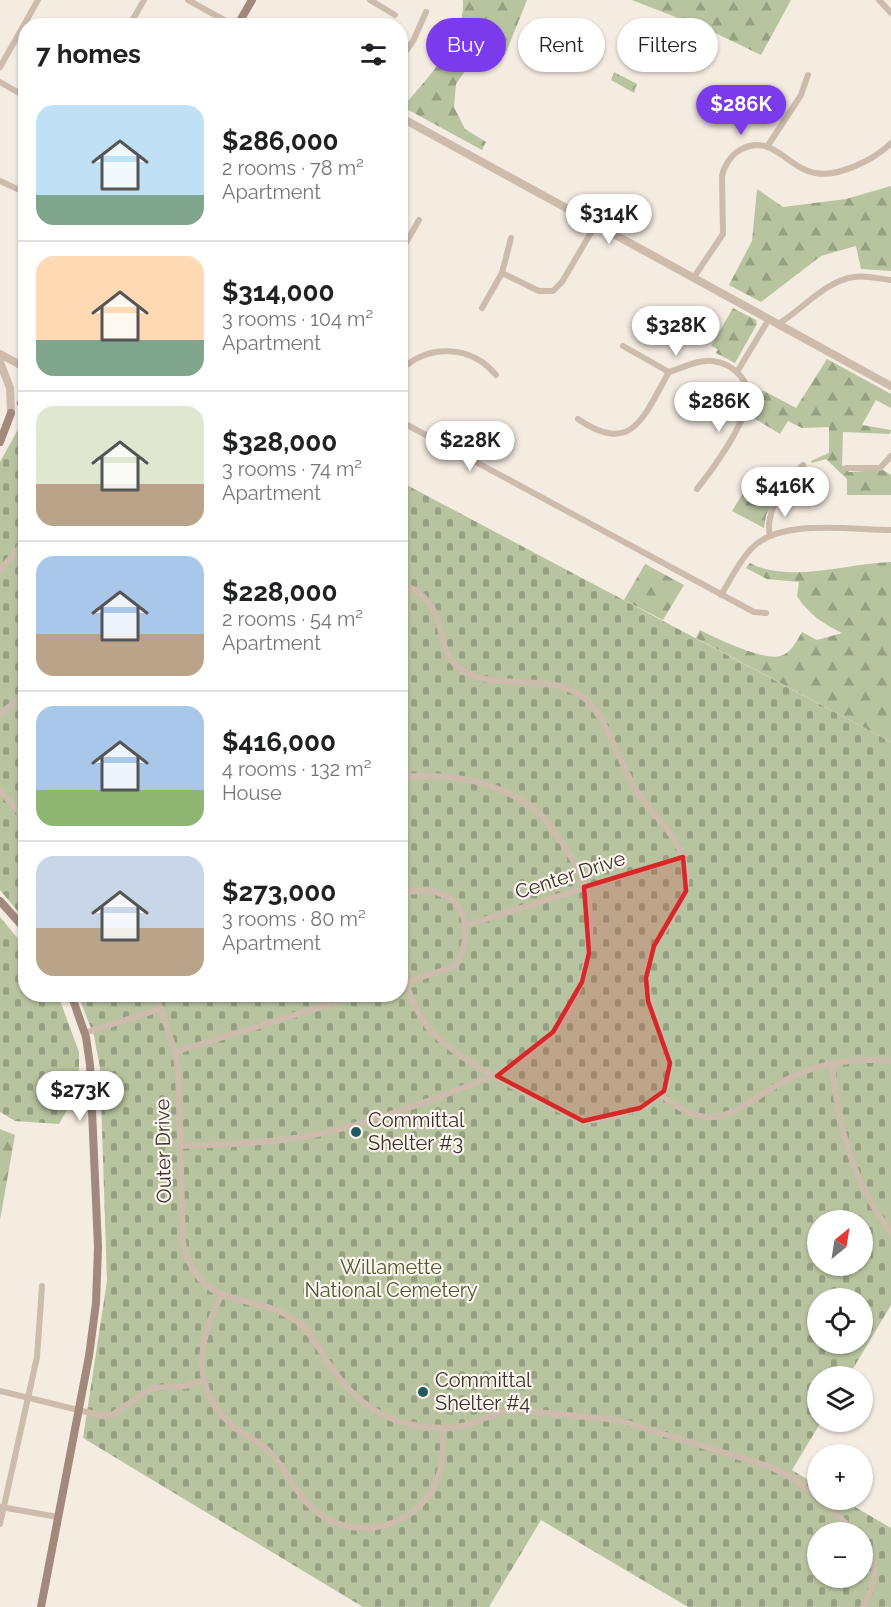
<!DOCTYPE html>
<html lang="en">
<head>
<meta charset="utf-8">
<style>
  body { margin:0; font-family:Raleway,sans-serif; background:#f6f6f6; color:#202124; height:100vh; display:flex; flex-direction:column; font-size:22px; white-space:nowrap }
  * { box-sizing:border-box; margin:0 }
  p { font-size:20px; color:#757577 }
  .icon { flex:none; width:33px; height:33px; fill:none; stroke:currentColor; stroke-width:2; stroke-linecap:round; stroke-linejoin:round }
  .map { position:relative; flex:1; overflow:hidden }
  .side { position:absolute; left:18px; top:18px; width:390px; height:984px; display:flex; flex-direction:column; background:#fff; border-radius:24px; box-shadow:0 2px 4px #0004 }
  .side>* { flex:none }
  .banner { position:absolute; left:426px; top:18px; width:375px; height:54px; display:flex; gap:12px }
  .needle { width:39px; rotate:30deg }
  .tools { position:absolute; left:807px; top:1210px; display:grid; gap:12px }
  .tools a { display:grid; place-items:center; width:66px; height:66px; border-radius:50%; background:#fff; box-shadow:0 2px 4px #0004; font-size:30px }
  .price { position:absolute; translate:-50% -51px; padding:0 14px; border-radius:21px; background:#fff; color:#222; font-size:20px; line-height:39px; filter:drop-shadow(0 2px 3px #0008) }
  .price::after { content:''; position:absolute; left:50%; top:36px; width:18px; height:14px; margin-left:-9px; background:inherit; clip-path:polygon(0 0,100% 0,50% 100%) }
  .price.active { background:#7c3aed; color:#fff }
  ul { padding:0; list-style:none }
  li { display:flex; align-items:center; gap:18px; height:150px; padding:0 18px }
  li+li { border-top:2px solid #e0e0e0 }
  li span { display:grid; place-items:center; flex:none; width:168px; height:120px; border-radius:18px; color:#555 }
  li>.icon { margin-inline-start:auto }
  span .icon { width:72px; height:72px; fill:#fffc; stroke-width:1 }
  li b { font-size:26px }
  h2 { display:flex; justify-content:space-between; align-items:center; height:72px; padding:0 18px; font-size:26px }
  .tag { padding:0 21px; border-radius:27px; background:#fff; box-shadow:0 2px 4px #0004; font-size:21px; line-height:54px }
  .tag.active { background:#7c3aed; color:#fff }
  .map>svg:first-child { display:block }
  .forest { fill:url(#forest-firs) }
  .cemetery { fill:url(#cemetery-stones); fill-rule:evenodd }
  .park { fill:url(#park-crowns) }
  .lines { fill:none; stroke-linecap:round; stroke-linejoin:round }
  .minor { stroke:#cdbbac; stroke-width:6 }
  .tertiary { stroke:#cdbbac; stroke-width:8 }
  .secondary { stroke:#a18a7d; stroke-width:8 }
  .marked { fill:#d62828; fill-opacity:0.2; stroke:#d62828; stroke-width:4.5; stroke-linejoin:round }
  .poi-dot { fill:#1f5a5e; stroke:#fbf5ee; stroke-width:2 }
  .labels { text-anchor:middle; stroke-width:4.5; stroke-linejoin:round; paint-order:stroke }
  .street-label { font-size:20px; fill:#3b302b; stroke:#fbf5ee }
  .poi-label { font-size:20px; fill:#3b302b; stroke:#fbf5ee; text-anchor:start }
  .park-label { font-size:20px; fill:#4a5a2e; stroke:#fbf5ee }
</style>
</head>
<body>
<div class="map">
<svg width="891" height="1607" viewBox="0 0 891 1607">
  <defs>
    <pattern id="forest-firs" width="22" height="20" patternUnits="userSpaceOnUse" patternTransform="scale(1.5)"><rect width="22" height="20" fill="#b8c4a0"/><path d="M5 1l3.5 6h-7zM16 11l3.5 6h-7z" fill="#97a083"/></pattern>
    <pattern id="cemetery-stones" width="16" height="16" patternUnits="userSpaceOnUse" patternTransform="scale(1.5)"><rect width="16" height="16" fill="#b8c4a0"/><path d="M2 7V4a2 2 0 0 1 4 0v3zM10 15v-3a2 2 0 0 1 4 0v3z" fill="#97a083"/></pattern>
    <pattern id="park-crowns" width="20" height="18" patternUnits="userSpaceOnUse" patternTransform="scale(1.5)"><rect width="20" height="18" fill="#b8c4a0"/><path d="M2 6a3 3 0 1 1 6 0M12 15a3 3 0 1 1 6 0" fill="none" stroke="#97a083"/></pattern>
  </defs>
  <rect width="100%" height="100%" fill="#f4ebe1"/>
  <!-- forest -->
  <g class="forest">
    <path d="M463 0H527L505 55 470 64 456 84 454 107 465 129 486 142 482 150 403 107C426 79 466 40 463 0Z"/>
    <path d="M632 0H791L761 55 711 31Z"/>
    <path d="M891 186V271L861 269 856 246 821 256 761 302 729 285 752 241 757 189 783 207 846 199Z"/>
    <path d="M733 308 756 320 757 324 735 363 716 353 718 349 711 346Z"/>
    <path d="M827 359 891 394V408L876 400 862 425 891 430 890 434 843 432 842 465 849 472 883 470 891 475V495H847V479L826 459 812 463 811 461 829 453V427L802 428 788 421 780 434 752 417 757 405V392L764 391 796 408Z"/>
    <path d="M745 490 772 505 766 515 764 528 732 511Z"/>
    <path d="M891 562V742L696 638 700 630C715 638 764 661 780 656 790 654 797 641 802 632L817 640 842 633C825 625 807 613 797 596L799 582 767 579 746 568 750 563C789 584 848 563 891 562Z"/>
    <path d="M645 564 684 585 663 620 624 600Z"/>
    <path d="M0 1129 15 1135 0 1220Z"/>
  </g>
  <!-- cemetery -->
  <g class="cemetery">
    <path d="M25 417V920L0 890V462Z"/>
    <path d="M401 482 891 742V1305L848 1377H818V1422H821L792 1470 817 1485 818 1500H843L891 1528V1607H688L541 1520 489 1607H363L83 1438 107 1281 100 1068 94 1036 78 995 400 994ZM818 1221H862V1266H818ZM818 1299H862V1344H818ZM818 1533H862V1578H818Z"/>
    <path d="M0 917 25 947 26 994 58 995 79 1052V1089L59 1124 15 1121 0 1112Z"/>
  </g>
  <!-- park -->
  <path class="park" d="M614 72 637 84 634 93 611 80Z"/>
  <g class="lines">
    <!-- minor -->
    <g class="minor">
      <path d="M188 0 235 26"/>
      <path d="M370 0 395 15"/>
      <path d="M879 0 891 13"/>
      <path d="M129 26 144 0"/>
      <path d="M400 60 413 41 426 12"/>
      <path d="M0 67 38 0"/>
      <path d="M0 82 26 97"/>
      <path d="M767 147 801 95 808 75"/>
      <path d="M0 181 26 193"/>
      <path d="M400 253 419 220"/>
      <path d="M502 273 539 291H553L562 282 596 224"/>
      <path d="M694 277 723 234 722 176C724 166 731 155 740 150 772 132 788 169 815 173 838 178 875 159 891 143"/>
      <path d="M482 308 502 273 511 238"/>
      <path d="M778 324C802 310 825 281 854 277 866 275 879 279 891 280"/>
      <path d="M623 346 669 372"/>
      <path d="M400 371C428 343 471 345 496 375"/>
      <path d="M737 372 769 319"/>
      <path d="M578 419C633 457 644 415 669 372 682 368 699 359 713 361 735 364 754 384 747 406 739 432 714 468 697 489"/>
      <path d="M400 421 754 612 766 613"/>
      <path d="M846 468H880L891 456"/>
      <path d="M770 535C764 513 787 479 803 465"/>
      <path d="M0 570 26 540"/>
      <path d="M400 583C455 604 430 646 459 668 493 695 560 667 591 705 611 729 621 767 638 793 655 818 678 835 685 865 694 906 657 927 648 964 636 1016 713 1090 630 1111 613 1115 594 1124 577 1119 534 1096 456 1063 427 1026 413 1008 406 984 400 962"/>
      <path d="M721 595C731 579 739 561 752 548 780 518 852 530 891 530"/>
      <path d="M0 714 26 693"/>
      <path d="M0 791 26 820"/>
      <path d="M400 894C455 879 481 918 456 966L400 984"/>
      <path d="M467 925 683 857"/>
      <path d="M156 994 175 1052 178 1070 183 1242C199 1315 253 1289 298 1322 310 1331 317 1346 325 1358 345 1390 371 1416 409 1424 428 1428 452 1430 472 1423 487 1418 499 1411 515 1410L618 1420 771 1467 792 1478 818 1497"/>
      <path d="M84 1033 160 1009"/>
      <path d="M175 1052 362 994"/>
      <path d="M832 1063C837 1125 853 1182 891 1233"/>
      <path d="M660 1094C720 1145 742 1099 796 1075 825 1062 859 1058 891 1061"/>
      <path d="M178 1146C225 1145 272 1143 318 1134 359 1126 400 1111 439 1097 481 1081 522 1067 553 1033 586 996 602 921 581 875 577 865 570 856 565 847 555 832 546 816 530 806 491 779 447 773 400 777"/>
      <path d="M221 1296C197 1343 190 1390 235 1428 246 1437 260 1441 269 1451 287 1470 296 1496 317 1512 356 1543 417 1527 436 1482 444 1464 443 1446 443 1428"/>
      <path d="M0 1391 103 1416 112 1415 152 1388 186 1386 204 1380"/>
      <path d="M821 1500 856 1533"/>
      <path d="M1 1507 58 1517"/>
      <path d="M0 1524 37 1357 42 1286"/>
      <path d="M862 1539C881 1563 876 1583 863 1607"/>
    </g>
    <!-- tertiary -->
    <g class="tertiary">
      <path d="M400 117 891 386"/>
      <path d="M0 354 26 368"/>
      <path d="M0 362 10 388 11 413"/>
    </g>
    <!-- secondary -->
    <g class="secondary">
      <path d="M237 26 252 0"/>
      <path d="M21 403 26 398"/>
      <path d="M0 442 11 413"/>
      <path d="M0 901 26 930"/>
      <path d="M41 1607 89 1356 96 1303 98 1247 90 1065 86 1037 71 994"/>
    </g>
  </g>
  <!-- marked area -->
  <path class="marked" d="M683 857 686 891 654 946 646 978 648 1001 670 1063 664 1091 640 1108 583 1121 497 1076 553 1032 582 982 589 953 584 887Z"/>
  <!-- markers -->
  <g class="poi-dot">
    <circle cx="356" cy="1132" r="6"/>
    <circle cx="423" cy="1392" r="6"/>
  </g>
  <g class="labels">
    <!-- street labels -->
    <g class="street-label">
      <text transform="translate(570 875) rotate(-18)" y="7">Center Drive</text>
      <text transform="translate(163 1151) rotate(-91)" y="7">Outer Drive</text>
    </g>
    <!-- poi labels -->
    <g class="poi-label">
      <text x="368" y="1127">Committal<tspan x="368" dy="23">Shelter #3</tspan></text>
      <text x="435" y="1387">Committal<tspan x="435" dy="23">Shelter #4</tspan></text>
    </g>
    <!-- park labels -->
    <g class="park-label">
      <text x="391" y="1274">Willamette<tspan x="391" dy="23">National Cemetery</tspan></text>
    </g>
  </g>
</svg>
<div class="tools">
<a><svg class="needle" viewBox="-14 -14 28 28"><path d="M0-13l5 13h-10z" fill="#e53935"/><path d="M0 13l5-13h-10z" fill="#757577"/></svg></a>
<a><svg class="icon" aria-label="locate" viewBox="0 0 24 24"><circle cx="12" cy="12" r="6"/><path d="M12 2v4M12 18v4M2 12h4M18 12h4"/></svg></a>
<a><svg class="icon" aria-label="layers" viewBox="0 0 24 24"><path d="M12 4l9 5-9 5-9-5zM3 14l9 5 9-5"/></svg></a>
<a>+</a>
<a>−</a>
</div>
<b class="price active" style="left:741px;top:136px">$286K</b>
<b class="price" style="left:609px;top:245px">$314K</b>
<b class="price" style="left:676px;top:357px">$328K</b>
<b class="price" style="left:719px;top:433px">$286K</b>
<b class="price" style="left:470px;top:472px">$228K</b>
<b class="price" style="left:785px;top:518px">$416K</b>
<b class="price" style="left:80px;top:1122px">$273K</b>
<div class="banner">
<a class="tag active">Buy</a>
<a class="tag">Rent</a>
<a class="tag">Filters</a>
</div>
<section class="side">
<h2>7 homes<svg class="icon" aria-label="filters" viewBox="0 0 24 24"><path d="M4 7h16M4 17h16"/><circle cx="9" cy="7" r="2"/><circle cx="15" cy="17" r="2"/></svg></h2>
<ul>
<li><span style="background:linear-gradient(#bfe0f5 75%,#7fa58c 0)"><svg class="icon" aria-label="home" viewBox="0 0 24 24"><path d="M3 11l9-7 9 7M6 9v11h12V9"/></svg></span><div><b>$286,000</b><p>2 rooms · 78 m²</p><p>Apartment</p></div></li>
<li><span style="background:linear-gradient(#ffd9b3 70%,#7fa58c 0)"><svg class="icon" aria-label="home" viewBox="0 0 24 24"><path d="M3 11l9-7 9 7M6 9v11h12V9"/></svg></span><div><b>$314,000</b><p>3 rooms · 104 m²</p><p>Apartment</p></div></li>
<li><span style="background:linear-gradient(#dfe7d0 65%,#b9a48a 0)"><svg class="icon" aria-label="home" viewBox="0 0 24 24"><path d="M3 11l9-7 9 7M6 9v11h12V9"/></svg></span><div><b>$328,000</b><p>3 rooms · 74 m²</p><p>Apartment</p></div></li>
<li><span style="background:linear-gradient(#a9c7e8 65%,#b9a48a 0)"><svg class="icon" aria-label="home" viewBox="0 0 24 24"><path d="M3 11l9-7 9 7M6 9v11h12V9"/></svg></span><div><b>$228,000</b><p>2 rooms · 54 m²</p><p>Apartment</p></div></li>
<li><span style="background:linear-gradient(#a9c7e8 70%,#8fb573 0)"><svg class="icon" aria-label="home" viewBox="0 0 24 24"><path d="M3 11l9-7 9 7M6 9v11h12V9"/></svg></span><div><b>$416,000</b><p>4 rooms · 132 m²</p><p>House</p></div></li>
<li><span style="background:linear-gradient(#c9d6e8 60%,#b9a48a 0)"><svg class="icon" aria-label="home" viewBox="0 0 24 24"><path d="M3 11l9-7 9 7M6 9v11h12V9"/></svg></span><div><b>$273,000</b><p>3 rooms · 80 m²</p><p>Apartment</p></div></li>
</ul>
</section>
</div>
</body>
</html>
